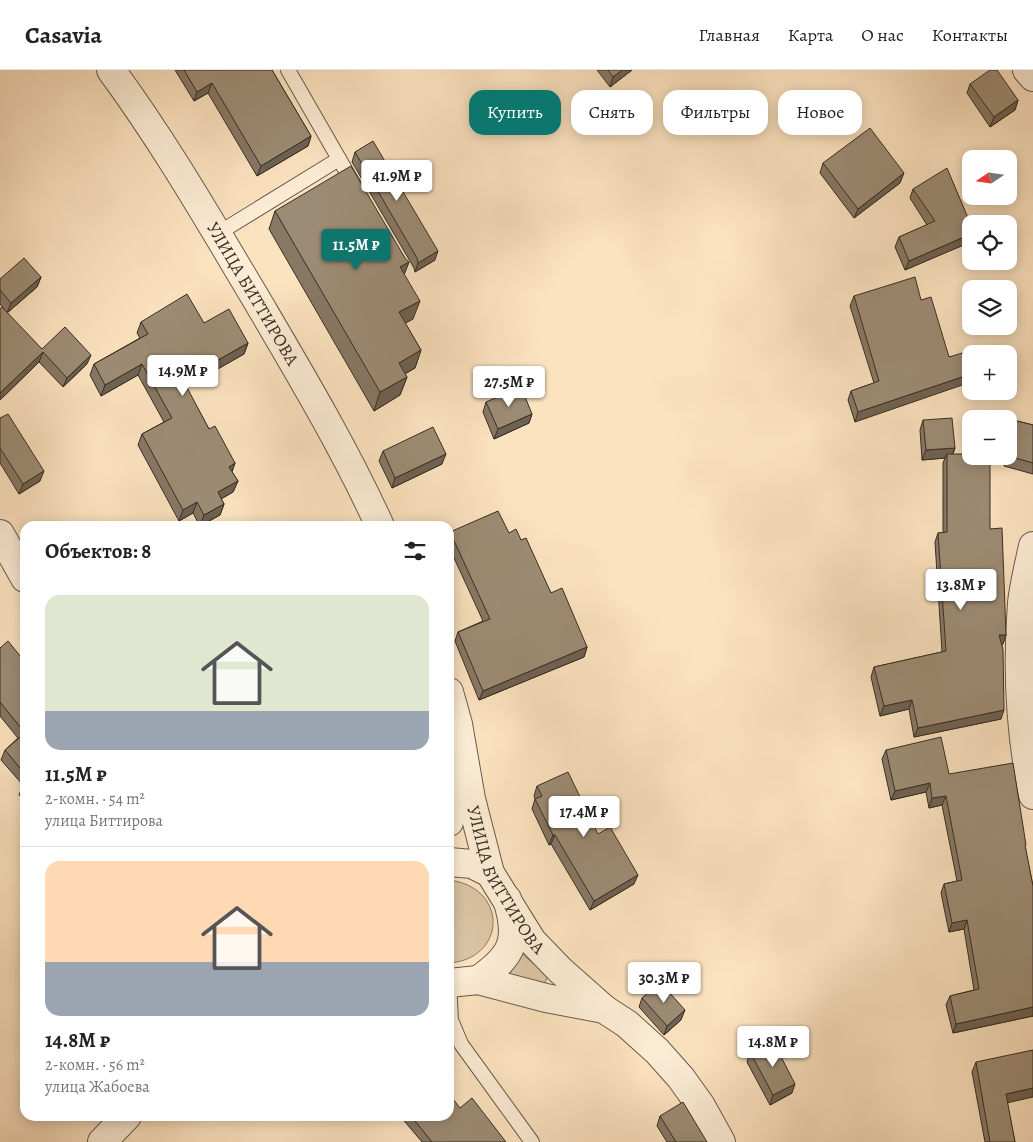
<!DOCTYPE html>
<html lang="ru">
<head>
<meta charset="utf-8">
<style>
  body { margin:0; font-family:Alegreya,serif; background:#f2f2f2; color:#222; height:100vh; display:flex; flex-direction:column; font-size:19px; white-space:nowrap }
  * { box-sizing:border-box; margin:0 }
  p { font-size:16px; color:#767676 }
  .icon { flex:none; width:28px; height:28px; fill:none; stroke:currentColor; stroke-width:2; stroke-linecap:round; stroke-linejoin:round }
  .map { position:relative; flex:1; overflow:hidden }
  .drawer { position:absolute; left:20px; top:451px; width:434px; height:600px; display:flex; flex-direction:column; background:#fff; border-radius:15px; box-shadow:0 2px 12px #0003 }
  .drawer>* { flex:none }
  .hud { position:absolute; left:469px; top:20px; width:475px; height:45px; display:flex; gap:10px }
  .needle { width:32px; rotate:257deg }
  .controls { position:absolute; left:962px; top:80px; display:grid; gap:10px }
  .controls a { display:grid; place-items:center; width:55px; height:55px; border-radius:10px; background:#fff; box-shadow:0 2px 12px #0003; font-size:25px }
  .price { position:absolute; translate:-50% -42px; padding:0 11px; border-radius:5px; background:#fff; color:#222; font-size:16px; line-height:32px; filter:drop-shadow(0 1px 2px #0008) }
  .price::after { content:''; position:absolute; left:50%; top:30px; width:15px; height:11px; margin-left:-8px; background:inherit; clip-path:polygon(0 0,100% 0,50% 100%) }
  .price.on { background:#0f766e; color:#fff }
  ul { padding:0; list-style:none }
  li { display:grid; align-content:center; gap:10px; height:265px; padding:0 25px }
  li+li { border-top:1px solid #e0e0e0 }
  li span { display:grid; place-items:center; height:155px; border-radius:15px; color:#555 }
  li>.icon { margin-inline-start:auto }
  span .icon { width:90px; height:90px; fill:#fffc; stroke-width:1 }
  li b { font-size:21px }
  h2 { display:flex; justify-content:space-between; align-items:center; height:60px; padding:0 25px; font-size:21px }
  .tag { padding:0 18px; border-radius:15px; background:#fff; box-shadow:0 2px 12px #0003; font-size:18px; line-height:45px }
  .tag.on { background:#0f766e; color:#fff }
  header { display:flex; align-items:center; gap:30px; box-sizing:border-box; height:70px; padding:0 25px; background:#fff; border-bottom:1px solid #e0e0e0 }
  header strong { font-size:24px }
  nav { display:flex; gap:28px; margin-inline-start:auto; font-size:18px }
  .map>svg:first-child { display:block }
  .green { fill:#dbc4a5; stroke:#897964 }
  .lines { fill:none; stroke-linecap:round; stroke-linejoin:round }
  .service-casing { stroke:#685b4a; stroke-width:16 }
  .minor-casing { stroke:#685b4a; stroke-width:30 }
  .tertiary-casing { stroke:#685b4a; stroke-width:30 }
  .service { stroke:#fdedd6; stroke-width:14 }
  .minor { stroke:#fdedd6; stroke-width:28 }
  .tertiary { stroke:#fdedd6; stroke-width:28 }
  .wall { fill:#877865; stroke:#372e23 }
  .shaded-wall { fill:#6e6252; stroke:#372e23 }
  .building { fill:#9d8c75; stroke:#372e23 }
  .labels { text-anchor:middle; stroke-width:4.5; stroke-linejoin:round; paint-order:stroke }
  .street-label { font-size:18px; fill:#372e23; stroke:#fdedd6 }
</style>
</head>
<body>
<header>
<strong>Casavia</strong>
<nav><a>Главная</a><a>Карта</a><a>О нас</a><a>Контакты</a></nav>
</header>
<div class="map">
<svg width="1033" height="1072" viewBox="0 0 1033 1072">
  <rect width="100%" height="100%" fill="#fce3c0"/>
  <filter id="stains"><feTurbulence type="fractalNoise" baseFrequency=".004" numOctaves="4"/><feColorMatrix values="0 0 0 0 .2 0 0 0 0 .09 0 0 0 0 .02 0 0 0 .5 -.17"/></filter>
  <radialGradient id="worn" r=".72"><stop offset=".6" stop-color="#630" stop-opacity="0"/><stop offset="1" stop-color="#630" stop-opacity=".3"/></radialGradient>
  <!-- green -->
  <g class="green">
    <path d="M455 811C508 822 505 888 450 893L449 812Z"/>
    <path d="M520 882 548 906 542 918 504 908Z"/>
  </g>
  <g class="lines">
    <!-- service casing -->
    <g class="service-casing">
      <g id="service">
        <path d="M288 0 354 115"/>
        <path d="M217 164 339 89"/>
        <path d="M449 913 451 950 461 974 532 1072"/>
      </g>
    </g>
    <!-- minor casing -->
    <g class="minor-casing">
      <g id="minor">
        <path d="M0 464 25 508"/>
        <path d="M449 752 456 713 459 679"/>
        <path d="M449 792 472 794 490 803"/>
        <path d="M478 910C513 886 520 870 507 829"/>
        <path d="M449 913 478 910 546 928 604 939"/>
        <path d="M102 1072 127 1046"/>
      </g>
    </g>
    <!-- tertiary casing -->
    <g class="tertiary-casing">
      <g id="tertiary">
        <path id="s1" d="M111 0C164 72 209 150 255 227 299 302 344 377 380 456"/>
        <path d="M1027 0 1033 7"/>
        <path d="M1033 476C1029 495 1024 514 1022 533 1017 597 1020 662 1033 725"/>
        <path id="s2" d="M449 622 458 654 471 729 490 803 532 871 560 900 604 939 627 954 657 981 681 1008 701 1036 721 1072"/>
      </g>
    </g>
    <!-- service -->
    <use href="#service" class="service"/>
    <!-- minor -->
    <use href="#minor" class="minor"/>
    <!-- tertiary -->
    <use href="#tertiary" class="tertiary"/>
  </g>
  <!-- wall -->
  <g class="wall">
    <path d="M175 0H272L311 66 308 76 257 106 208 23 194 31Z"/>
    <path d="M597 0H632L610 17Z"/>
    <path d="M970 14 1018 30 1015 40 990 57 967 23Z"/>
    <path d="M355 82 435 190 415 202 414 198 352 92Z"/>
    <path d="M823 93 900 113 854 148 820 103Z"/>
    <path d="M913 119 971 155V171L905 200 895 177 899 167 927 155 910 128Z"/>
    <path d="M275 141 405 188 409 192 404 204 413 249 405 253 421 280 415 298 405 304 407 307 400 325 374 341 269 159Z"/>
    <path d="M41 207 37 217 7 243 0 234V209Z"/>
    <path d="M854 226 921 230 949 287 855 352 848 330 851 321 874 313 850 236Z"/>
    <path d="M0 239 42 279 87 294 63 317 39 292 0 330Z"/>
    <path d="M141 252 204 253 248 273 244 284 186 317 209 359 235 393 232 402 238 411 233 422 221 429 224 434 220 445 200 456 193 443 179 451 138 375 142 364 164 352 138 305 101 326 90 305 94 294 140 268 137 263Z"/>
    <path d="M486 332 532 344 529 353 494 369 483 342Z"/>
    <path d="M0 348 40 411 19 424 0 393Z"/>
    <path d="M923 350 955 378 953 384 990 459 1006 565 1003 574H1002L1001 649 914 667 909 639 880 646 871 607 874 597 942 582 935 472 938 463H943V393L945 388 922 390 920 360Z"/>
    <path d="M1017 351 1033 355V404L1004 396 1007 386H1009V379Z"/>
    <path d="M383 381 442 394 392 418 379 391Z"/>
    <path d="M450 462 509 463 521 470 551 523 587 577 584 587 479 630 455 571 458 562 483 551 449 477V466Z"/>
    <path d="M0 578 25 592V731L19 725 23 715 1 690 5 680 18 668 0 646Z"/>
    <path d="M886 680 949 704 1025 778 1033 816V947V946L953 963 946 935 950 926 974 920 964 859 949 862 941 823 944 814 957 811 942 735 929 738 926 722 891 730 882 689Z"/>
    <path d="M537 716 598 764 634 814 590 840 551 774 549 775 532 739 535 729 534 726Z"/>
    <path d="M642 928 681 950 664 965 639 937Z"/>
    <path d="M750 982 792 1023 770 1035 747 992Z"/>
    <path d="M976 992 1007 1033 1015 1072H985L972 1002Z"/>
    <path d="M460 1038 506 1072H422L400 1046H449Z"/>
    <path d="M660 1046 707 1072H667L657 1056Z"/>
  </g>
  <!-- shaded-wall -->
  <g class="shaded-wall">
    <path d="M622 0H632L610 17 613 7Z"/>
    <path d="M212 13 208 23 194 31 197 22Z"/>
    <path d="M1018 30 1015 40 990 57 994 47Z"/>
    <path d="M311 66 308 76 257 106 261 96Z"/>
    <path d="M904 103 900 113 854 148 858 139Z"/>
    <path d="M971 164V172L905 200 909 191Z"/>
    <path d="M438 181 435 190 415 202 418 193Z"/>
    <path d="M409 192 402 210 400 197Z"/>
    <path d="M41 207 37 217 7 243 11 233Z"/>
    <path d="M420 231 413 249 393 260 399 242Z"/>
    <path d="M248 273 244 284 179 321 183 310Z"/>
    <path d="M421 280 415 298 392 311 399 293Z"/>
    <path d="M43 282 39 292 0 330V323Z"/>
    <path d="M91 285 87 294 63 317 67 308Z"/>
    <path d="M142 294 138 305 101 326 105 315Z"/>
    <path d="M971 304V312L855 352 858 342Z"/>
    <path d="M407 307 400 325 374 341 380 322Z"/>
    <path d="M532 344 529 353 494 369 498 359Z"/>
    <path d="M955 378 951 388 947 384 945 388 922 390 926 380Z"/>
    <path d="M446 384 442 394 392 418 395 408Z"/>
    <path d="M235 393 231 404 229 397Z"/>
    <path d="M44 401 40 411 19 424 23 414Z"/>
    <path d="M238 411 233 422 214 433 218 422Z"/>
    <path d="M197 432 193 443 179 451 183 440Z"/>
    <path d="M224 434 220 445 200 456 204 445Z"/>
    <path d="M999 565H1006L1003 574H996Z"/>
    <path d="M587 577 584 587 479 630 483 621Z"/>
    <path d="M912 630 909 639 880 646 884 636Z"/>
    <path d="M1004 640 1001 649 914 667 918 658Z"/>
    <path d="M930 713 926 722 891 730 895 721Z"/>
    <path d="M946 726 942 735 929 738 932 728Z"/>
    <path d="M553 765H555L551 774 549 775Z"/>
    <path d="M638 805 634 814 590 840 594 831Z"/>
    <path d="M967 850 964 859 949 862 952 853Z"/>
    <path d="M1033 937V946L953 963 956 954Z"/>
    <path d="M685 940 681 950 664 965 667 956Z"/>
    <path d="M795 1014 792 1023 770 1035 773 1025Z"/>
    <path d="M1033 1018V1027L1002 1034 1006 1024Z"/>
  </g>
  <!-- building -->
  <g class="building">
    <path d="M184 0H272L311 66 261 96 212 13 197 22Z"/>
    <path d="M608 0H622L613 7Z"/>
    <path d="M990 0H997L1018 30 994 47 970 14Z"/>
    <path d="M870 58 904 103 858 139 823 93Z"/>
    <path d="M373 71 438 181 418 193 417 188 355 82Z"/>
    <path d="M351 96 405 188 409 192 400 197 420 231 399 242 421 280 399 293 407 307 380 322 275 141Z"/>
    <path d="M947 98 971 155V164L909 191 899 167 935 151 913 119Z"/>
    <path d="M24 188 41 207 11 233 0 220V209Z"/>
    <path d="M915 207 921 230 931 227 949 287 969 281 971 287V304L858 342 851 321 879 311 854 226Z"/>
    <path d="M187 224 204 253 229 239 248 273 183 310 209 359 215 356 235 393 229 397 238 411 218 422 224 434 204 445 197 432 183 440 142 364 172 348 142 294 105 315 94 294 148 264 141 252Z"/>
    <path d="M2 237 42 279 65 257 91 285 67 308 43 282 0 323V239Z"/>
    <path d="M521 317 532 344 498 359 486 332Z"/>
    <path d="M8 344 44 401 23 414 0 378V348Z"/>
    <path d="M952 348 955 378 926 380 923 350Z"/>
    <path d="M1017 351 1033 355V393L1008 386H1009V382Z"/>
    <path d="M433 357 446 384 395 408 383 381Z"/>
    <path d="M947 384H971V386H990V459L1002 458 1006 565H999L1003 580 1004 640 918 658 912 630 884 636 874 597 946 581 938 463 947 462Z"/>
    <path d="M498 441 509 463 516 459 521 470 526 468 551 523 562 518 587 577 483 621 458 562 490 549 450 462Z"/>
    <path d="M8 571 25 592V704L5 680 25 663 0 632V578Z"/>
    <path d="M941 667 949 704 1013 693 1026 775H1025L1033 816V937L956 954 950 926 979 919 967 850 952 853 944 814 962 810 946 726 932 728 930 713 895 721 886 680Z"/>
    <path d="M568 702 598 764 610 757 638 805 594 831 555 765H553L535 729 542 726 537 716Z"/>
    <path d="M660 912 685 940 667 956 642 928Z"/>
    <path d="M773 971 795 1014 773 1025 750 982Z"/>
    <path d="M1033 980V1018L1006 1024 1015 1072H990L976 992Z"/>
    <path d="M449 1024 460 1038 472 1028 506 1072H432L411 1046H449Z"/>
    <path d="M683 1032 707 1072H676L660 1046Z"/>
  </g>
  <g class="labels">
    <!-- street labels -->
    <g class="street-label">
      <text dy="6" stroke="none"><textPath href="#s1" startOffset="265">УЛИЦА БИТТИРОВА</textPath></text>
      <text dy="6" stroke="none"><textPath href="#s2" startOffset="198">УЛИЦА БИТТИРОВА</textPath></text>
    </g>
  </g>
  <rect width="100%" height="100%" filter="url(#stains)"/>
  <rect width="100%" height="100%" fill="url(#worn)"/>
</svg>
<div class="controls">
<a><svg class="needle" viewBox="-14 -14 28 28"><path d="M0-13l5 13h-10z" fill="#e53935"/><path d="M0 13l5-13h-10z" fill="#767676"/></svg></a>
<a><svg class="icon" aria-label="locate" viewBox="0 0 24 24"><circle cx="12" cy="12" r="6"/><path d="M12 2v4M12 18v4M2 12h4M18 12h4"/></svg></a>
<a><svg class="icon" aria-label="layers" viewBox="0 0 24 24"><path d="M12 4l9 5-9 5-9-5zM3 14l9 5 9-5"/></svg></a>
<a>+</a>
<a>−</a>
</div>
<b class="price" style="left:397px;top:132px">41.9M ₽</b>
<b class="price on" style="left:356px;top:201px">11.5M ₽</b>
<b class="price" style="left:183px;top:327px">14.9M ₽</b>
<b class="price" style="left:509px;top:338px">27.5M ₽</b>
<b class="price" style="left:961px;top:541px">13.8M ₽</b>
<b class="price" style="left:584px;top:768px">17.4M ₽</b>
<b class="price" style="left:664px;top:934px">30.3M ₽</b>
<b class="price" style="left:773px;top:998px">14.8M ₽</b>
<div class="hud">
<a class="tag on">Купить</a>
<a class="tag">Снять</a>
<a class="tag">Фильтры</a>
<a class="tag">Новое</a>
</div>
<section class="drawer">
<h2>Объектов: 8<svg class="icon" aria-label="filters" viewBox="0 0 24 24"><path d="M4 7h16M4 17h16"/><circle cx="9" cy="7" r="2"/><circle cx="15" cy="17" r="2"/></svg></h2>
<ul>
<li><span style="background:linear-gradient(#dfe7d0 75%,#9aa5b1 0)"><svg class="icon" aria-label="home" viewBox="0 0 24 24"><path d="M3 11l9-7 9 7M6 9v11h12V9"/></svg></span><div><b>11.5M ₽</b><p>2-комн. · 54 m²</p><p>улица Биттирова</p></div></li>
<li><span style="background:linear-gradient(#ffd9b3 65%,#9aa5b1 0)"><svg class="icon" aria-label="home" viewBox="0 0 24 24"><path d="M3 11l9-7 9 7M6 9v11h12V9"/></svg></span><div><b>14.8M ₽</b><p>2-комн. · 56 m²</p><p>улица Жабоева</p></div></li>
</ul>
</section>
</div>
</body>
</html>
